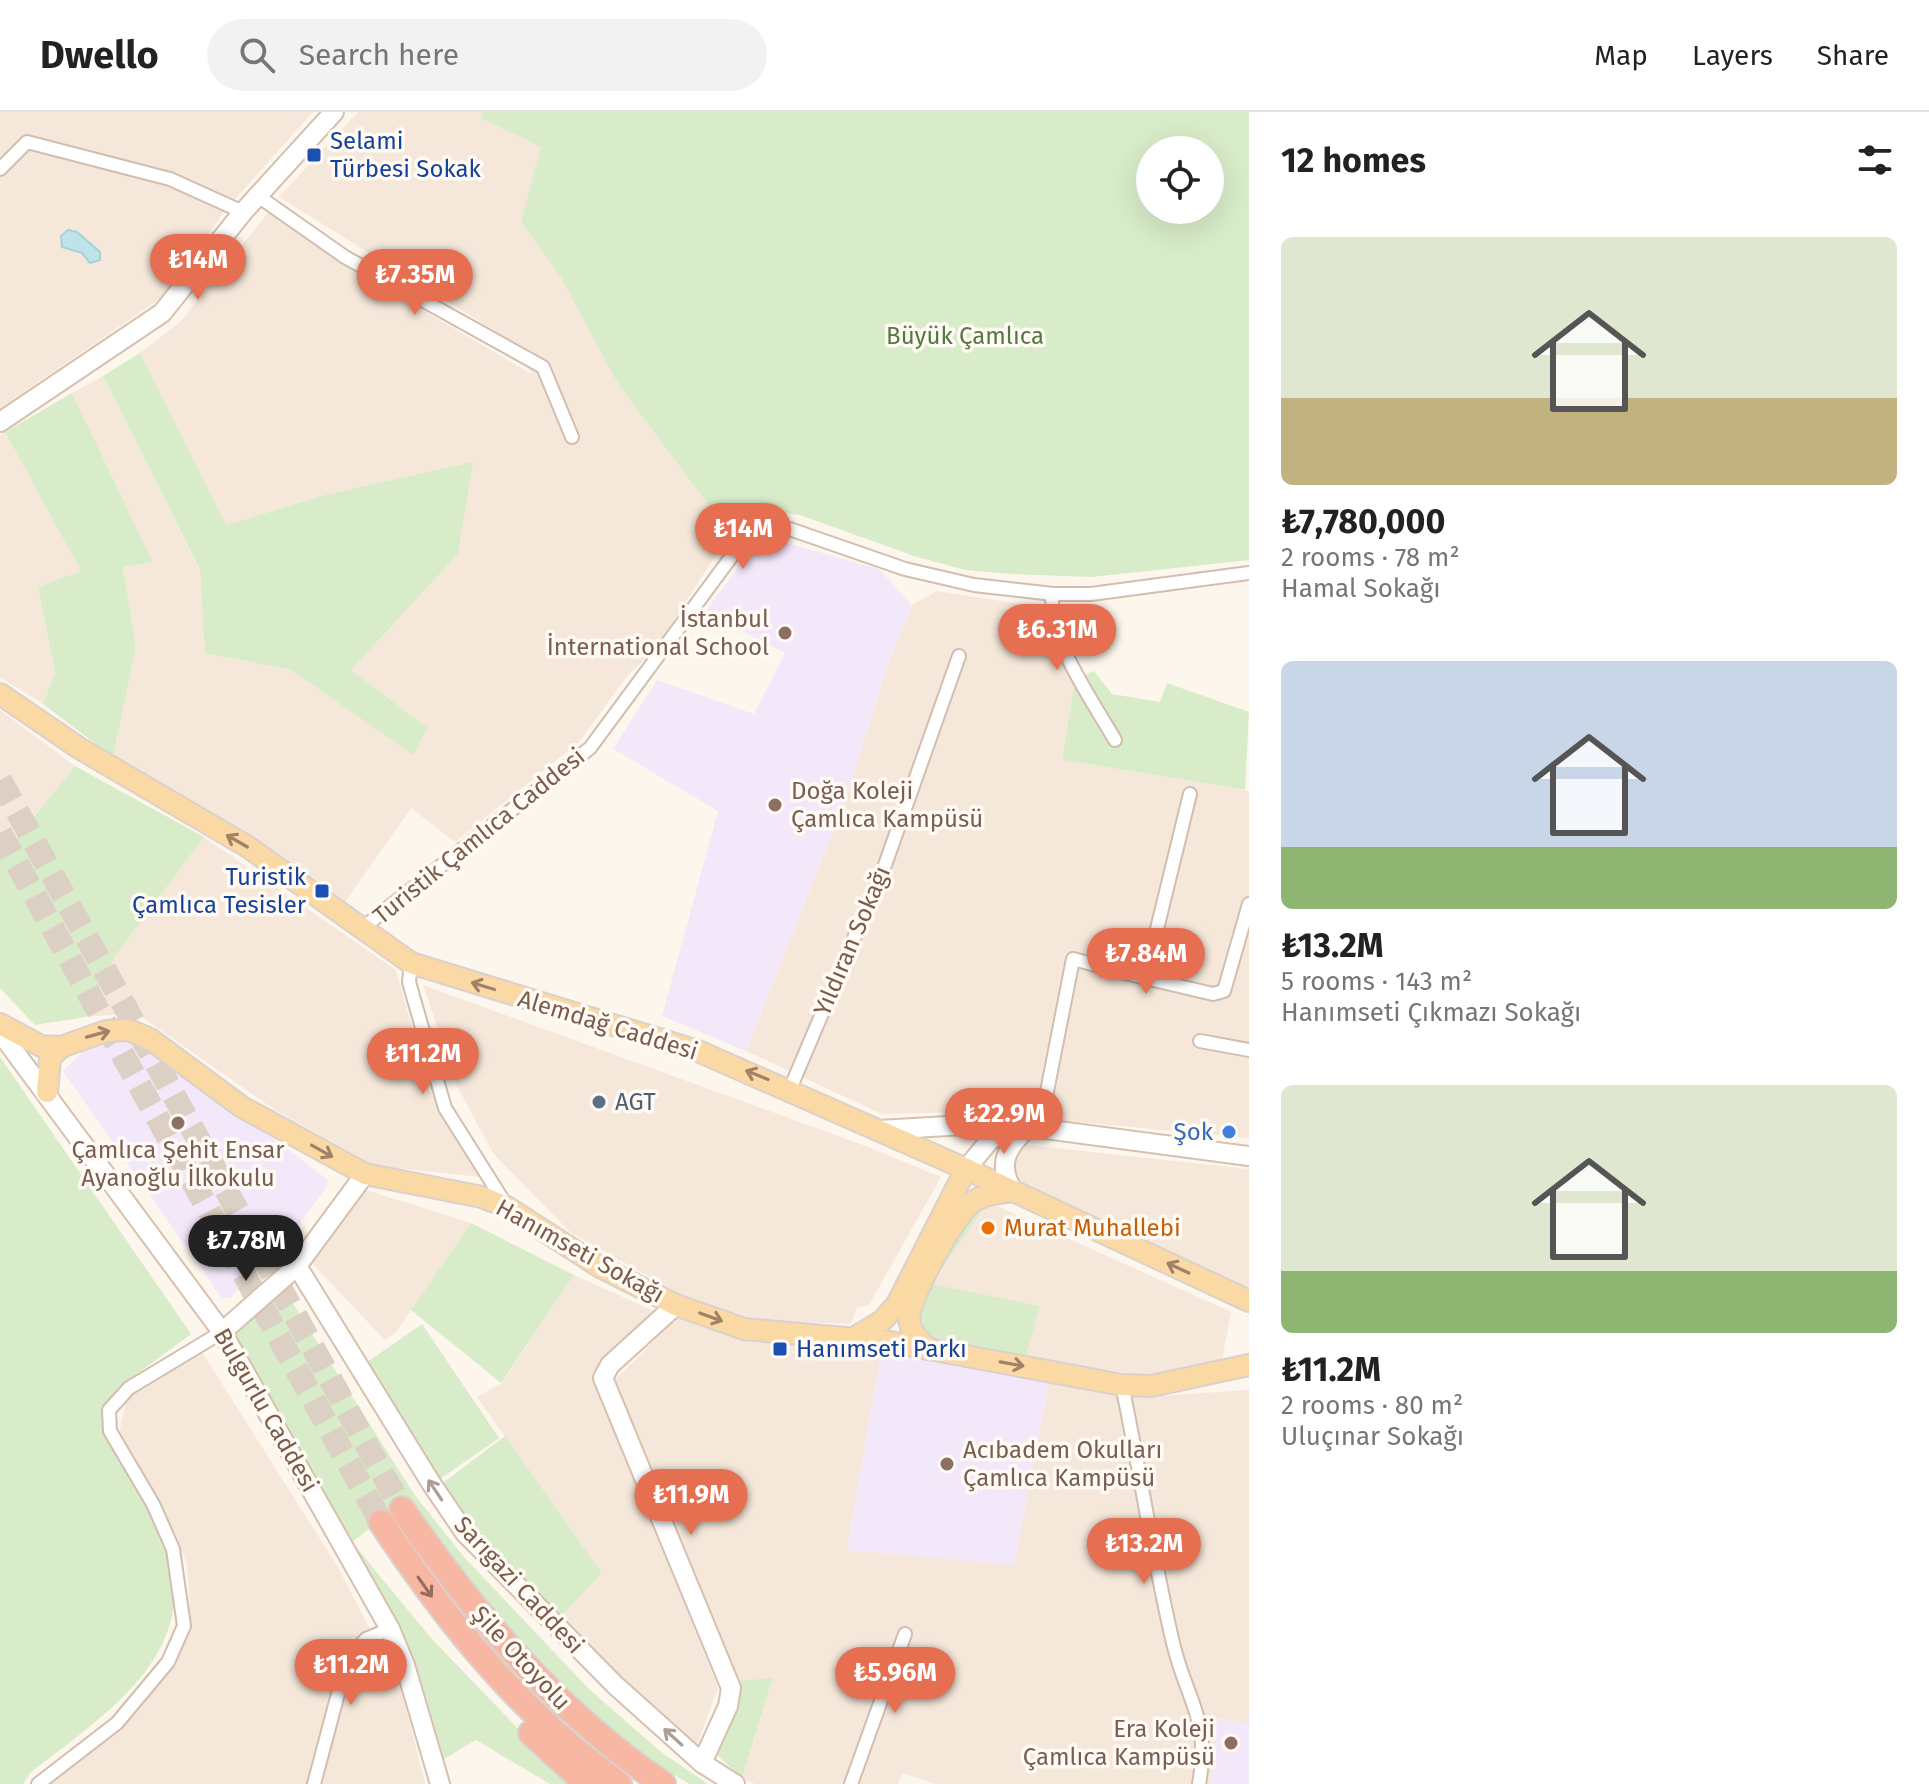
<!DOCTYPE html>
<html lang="en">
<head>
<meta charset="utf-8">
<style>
  body { margin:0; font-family:"Fira Sans",sans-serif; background:#f2f2f2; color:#222; height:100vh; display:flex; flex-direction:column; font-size:30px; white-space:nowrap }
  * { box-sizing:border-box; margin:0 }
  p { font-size:26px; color:#767676 }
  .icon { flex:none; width:44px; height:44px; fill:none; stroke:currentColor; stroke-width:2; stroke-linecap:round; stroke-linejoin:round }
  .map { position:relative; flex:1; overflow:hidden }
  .panel { display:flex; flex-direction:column; background:#fff; width:680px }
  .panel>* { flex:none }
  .controls { position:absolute; left:1136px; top:24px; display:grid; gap:16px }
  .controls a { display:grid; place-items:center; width:88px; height:88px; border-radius:50%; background:#fff; box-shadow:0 8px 32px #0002; font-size:40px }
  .price { position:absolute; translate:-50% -68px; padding:0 18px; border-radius:28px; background:#e76f51; color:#fff; font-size:26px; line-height:52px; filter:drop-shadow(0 2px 4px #0008) }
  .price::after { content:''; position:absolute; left:50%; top:48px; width:24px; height:18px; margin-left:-12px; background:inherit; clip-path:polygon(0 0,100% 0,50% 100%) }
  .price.on { background:#222; color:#fff }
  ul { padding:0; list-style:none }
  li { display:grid; align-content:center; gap:16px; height:424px; padding:0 32px }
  li span { display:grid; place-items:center; height:248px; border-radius:12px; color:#555 }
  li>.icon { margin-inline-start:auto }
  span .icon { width:144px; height:144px; fill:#fffc; stroke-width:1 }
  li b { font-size:34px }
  h2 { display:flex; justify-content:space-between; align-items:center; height:96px; padding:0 32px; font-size:34px }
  header { display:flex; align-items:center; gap:48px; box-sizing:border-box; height:112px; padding:0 40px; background:#fff; border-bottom:2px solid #e0e0e0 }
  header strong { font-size:38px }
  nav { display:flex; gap:44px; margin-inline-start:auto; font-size:28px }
  .search { width:560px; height:72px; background:#f2f2f2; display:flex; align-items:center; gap:20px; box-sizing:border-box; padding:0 28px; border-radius:44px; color:#767676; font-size:30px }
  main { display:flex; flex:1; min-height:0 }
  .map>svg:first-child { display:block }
  .residential { fill:#f5e8da }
  .education { fill:#f3e8fa }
  .green { fill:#d8ecc9; fill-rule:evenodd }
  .water { fill:#bfe3e8; stroke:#a5d3da; stroke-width:2 }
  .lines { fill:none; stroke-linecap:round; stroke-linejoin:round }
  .highway-tunnel { stroke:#dcd0c4; stroke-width:24; stroke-dasharray:24 12; stroke-linecap:butt }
  .street-casing { stroke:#d1beb0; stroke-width:16 }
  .secondary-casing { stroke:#d6c0b0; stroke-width:22 }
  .primary-casing { stroke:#dad1cd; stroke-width:24 }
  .highway-casing { stroke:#dad1cd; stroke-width:28 }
  .street { stroke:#fff; stroke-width:12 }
  .secondary { stroke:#fff; stroke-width:18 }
  .primary { stroke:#fbd9a5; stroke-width:20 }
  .highway { stroke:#f7b7a3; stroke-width:24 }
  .oneway { stroke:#a18267 }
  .oneway2 { stroke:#af9d94 }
  .oneway3 { stroke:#936e5e }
  .transit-dot { fill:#1a4fb4; stroke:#fffaf3; stroke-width:3 }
  .education-dot { fill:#8d6e63; stroke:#fffaf3; stroke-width:3 }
  .service-dot { fill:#5c6f8a; stroke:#fffaf3; stroke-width:3 }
  .shop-dot { fill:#3f7fe0; stroke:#fffaf3; stroke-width:3 }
  .food-dot { fill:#e8710a; stroke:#fffaf3; stroke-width:3 }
  .labels { text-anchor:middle; stroke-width:7; stroke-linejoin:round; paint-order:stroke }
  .transit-label { font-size:24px; fill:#164399; stroke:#fffaf3; text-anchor:start }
  .park-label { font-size:24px; fill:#537a41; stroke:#fffaf3 }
  .education-label { font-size:24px; fill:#785e54; stroke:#fffaf3; text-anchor:end }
  .street-label { font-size:24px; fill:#7a5c4d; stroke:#fffaf3 }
  .service-label { font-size:24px; fill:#4e5e75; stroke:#fffaf3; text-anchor:start }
  .shop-label { font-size:24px; fill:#366cbe; stroke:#fffaf3; text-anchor:end }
  .food-label { font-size:24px; fill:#c56008; stroke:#fffaf3; text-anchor:start }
</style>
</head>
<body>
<header>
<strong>Dwello</strong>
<div class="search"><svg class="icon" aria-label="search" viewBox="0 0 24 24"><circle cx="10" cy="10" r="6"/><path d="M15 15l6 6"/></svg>Search here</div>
<nav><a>Map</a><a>Layers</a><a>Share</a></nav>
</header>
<main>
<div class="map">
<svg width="1249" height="1672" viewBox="0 0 1249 1672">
  <rect width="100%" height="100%" fill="#fdf6ec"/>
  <!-- residential -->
  <g class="residential">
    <path d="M0 0H313L227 96 161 186 0 296Z"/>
    <path d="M358 0H482V7L542 35 521 110 560 164 618 272 709 394 738 409 653 540 628 563 579 630 455 730 411 696 343 793 113 645 136 536 123 455 153 450 72 281 103 264 200 459 206 541 291 558 413 643 428 616 351 558 458 442 325 383 226 413 140 241 180 210 272 96 340 149 533 263 500 222 279 85Z"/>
    <path d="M5 320 82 460 38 475 55 561 43 592 0 565V324Z"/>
    <path d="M937 479 1040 495 1075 567 1062 648 1249 679V1026L971 1000 882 1002 746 939 846 686 887 555 912 493Z"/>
    <path d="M0 598 75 654 12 730 0 724Z"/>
    <path d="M204 725 396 858 429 977 481 1065 375 1054 275 998 136 901 86 905 115 844Z"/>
    <path d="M423 873 863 1033 941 1065 869 1193 857 1196 851 1212 743 1208 685 1185 570 1120 493 1041 458 976Z"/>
    <path d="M1009 1031 1249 1057V1179L1004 1069Z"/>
    <path d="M363 1077 471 1111 396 1220 385 1228 312 1151Z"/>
    <path d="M988 1090 1231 1200 1221 1253 1137 1263 1026 1245 1040 1194 930 1173Z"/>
    <path d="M574 1163 656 1200 592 1262 718 1576 696 1635 558 1508 602 1461 477 1285 502 1271Z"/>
    <path d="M678 1205 742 1228 881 1241 847 1438 1014 1452 1050 1265 1140 1285 1249 1278V1612L1214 1606 1211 1672H935L902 1661 898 1672H755L742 1666 773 1567 737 1569 614 1269Z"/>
    <path d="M198 1234 336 1452 401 1576 425 1672H41L98 1624 187 1521 190 1492 187 1453 177 1424 119 1322 126 1289 134 1279Z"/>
  </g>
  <!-- education -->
  <g class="education">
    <path d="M773 427 879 457 912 493 887 555 846 686 746 939 662 904 718 699 613 637 657 568 754 602 785 541 705 500 748 442Z"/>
    <path d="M135 920 328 1068 326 1076 292 1122 230 1186 221 1185 63 959 87 936 113 922Z"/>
    <path d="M881 1241 1050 1265 1014 1453 847 1438Z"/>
    <path d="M1214 1606 1249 1612V1672H1211Z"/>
  </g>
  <!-- green -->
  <g class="green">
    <path d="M482 0H1249V448L1092 465 1010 462 965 458 914 444 800 403 778 400 738 409 709 394 618 272 560 164 521 110 541 35 482 7ZM1150 38H1210V98H1150Z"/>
    <path d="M140 241 226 413 325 383 473 350 458 442 351 558 428 616 413 643 291 558 205 541 200 458 103 264Z"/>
    <path d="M72 281 153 450 123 455 136 536 113 645 43 592 55 561 38 475 81 459 5 320Z"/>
    <path d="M1094 559 1112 582 1160 590 1167 571 1249 600 1245 678 1062 648 1075 567Z"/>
    <path d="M75 654 204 725 115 844 86 905 35 913 0 876V724L13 730Z"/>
    <path d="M0 945 191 1222 118 1276 110 1286 103 1319C122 1352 145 1386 161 1421 212 1536 108 1600 30 1661L23 1672H0Z"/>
    <path d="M961 1081 988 1090 931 1172 1040 1194 1026 1245 914 1226 907 1196Z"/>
    <path d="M471 1111 574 1163 501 1271 411 1198Z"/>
    <path d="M285 1179 414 1382 464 1445 589 1577 661 1640 708 1672H690L660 1655 562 1585 399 1394 352 1430 431 1526 553 1653 577 1672H550L476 1628 444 1647 414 1545 352 1430 227 1229 265 1185Z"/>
    <path d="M422 1212 499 1326 440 1367 363 1253Z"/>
    <path d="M505 1324 602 1461 558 1508 436 1376Z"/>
    <path d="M773 1566 742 1666 712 1638 737 1569Z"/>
  </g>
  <!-- water -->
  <path class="water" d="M68 118 77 120 100 140V148L90 151 82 141 62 135 61 124Z"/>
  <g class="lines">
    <!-- highway-tunnel -->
    <g class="highway-tunnel">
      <path d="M0 668 402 1397"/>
      <path d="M0 721 381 1410"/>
    </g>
    <!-- street casing -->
    <g class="street-casing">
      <g id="street">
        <path d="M0 57 27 30 170 67 243 100"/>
        <path d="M258 84 345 145 543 255 572 325"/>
        <path d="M1053 482C1045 523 1094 591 1115 628"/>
        <path d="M360 818 590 636 740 433 755 420 778 413 905 457 974 473 1053 482H1091L1249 461"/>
        <path d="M411 851 409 870 445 996 506 1093"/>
        <path d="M1145 866 1213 882 1224 879 1249 792"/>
        <path d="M1200 929 1249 938"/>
        <path d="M790 977 885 753 959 544"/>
        <path d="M1040 1015 1073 847 1145 866 1190 682"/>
        <path d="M1122 1273C1140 1359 1153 1446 1173 1531 1187 1590 1211 1607 1199 1672"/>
        <path d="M38 1672 117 1611 168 1550 184 1514 173 1437 153 1392 110 1319 109 1298 129 1276 222 1220"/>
        <path d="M314 1672 347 1548 366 1527 390 1517"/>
        <path d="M851 1672 905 1522"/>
      </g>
    </g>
    <!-- secondary casing -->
    <g class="secondary-casing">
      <g id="secondary">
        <path d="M0 310 162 201 243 100 334 0"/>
        <path d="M0 920 222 1220 390 1517 405 1553 440 1672"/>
        <path d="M879 1018 999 1011 1249 1044"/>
        <path d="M966 1057 991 1027 1020 1017"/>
        <path d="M1013 1079C997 1053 1006 1035 1028 1016"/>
        <path d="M297 1154 431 1371 465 1421 615 1573 702 1651 735 1672"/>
        <path d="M676 1193 610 1253 603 1266 731 1576 728 1594 702 1651"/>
        <path d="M222 1220 297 1154 365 1062"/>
      </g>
    </g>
    <!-- primary casing -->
    <g class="primary-casing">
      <g id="primary">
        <path d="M0 582 79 636 248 735 411 851 698 939 966 1057 1249 1189"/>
        <path d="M0 912 41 934 61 935 106 919 129 918 150 927 242 995 365 1062 482 1085 507 1095 600 1155 676 1193 744 1217 891 1230 1122 1273 1151 1274 1249 1253"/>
        <path d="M47 980 50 946 61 935"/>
        <path d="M852 1227 882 1209 897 1192 966 1057"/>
        <path d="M928 1237C919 1228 910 1220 909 1206 909 1186 955 1103 971 1091 983 1082 999 1081 1013 1079"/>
      </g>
    </g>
    <!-- highway casing -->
    <g class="highway-casing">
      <g id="highway">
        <path d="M402 1397C475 1503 556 1599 663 1672"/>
        <path d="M381 1410C447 1510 521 1602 619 1672"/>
        <path d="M531 1621 587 1672"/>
      </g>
    </g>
    <!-- street -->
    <use href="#street" class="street"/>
    <!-- secondary -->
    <use href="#secondary" class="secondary"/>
    <!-- primary -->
    <use href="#primary" class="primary"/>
    <!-- highway -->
    <use href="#highway" class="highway"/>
  </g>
  <!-- one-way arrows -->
  <defs><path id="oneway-shaft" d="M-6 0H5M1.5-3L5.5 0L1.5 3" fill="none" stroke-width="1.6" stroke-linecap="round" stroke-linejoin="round" transform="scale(2)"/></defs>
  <g class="oneway">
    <use href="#oneway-shaft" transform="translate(237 729) rotate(-150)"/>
    <use href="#oneway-shaft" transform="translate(483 874) rotate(-163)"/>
    <use href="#oneway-shaft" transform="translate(98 922) rotate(-15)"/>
    <use href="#oneway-shaft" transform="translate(757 963) rotate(-158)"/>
    <use href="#oneway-shaft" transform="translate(322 1039) rotate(29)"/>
    <use href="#oneway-shaft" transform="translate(1178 1156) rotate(-155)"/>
    <use href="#oneway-shaft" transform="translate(711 1205) rotate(20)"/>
    <use href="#oneway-shaft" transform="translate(1012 1252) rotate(10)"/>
  </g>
  <g class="oneway2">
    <use href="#oneway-shaft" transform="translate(435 1378) rotate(-124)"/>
    <use href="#oneway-shaft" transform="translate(673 1625) rotate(-138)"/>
  </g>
  <use class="oneway3" href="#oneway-shaft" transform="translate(425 1475) rotate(55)"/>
  <!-- markers -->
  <g class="transit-dot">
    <rect x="306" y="35" width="16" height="16" rx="4"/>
    <rect x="314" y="771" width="16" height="16" rx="4"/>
    <rect x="772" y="1229" width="16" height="16" rx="4"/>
  </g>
  <g class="education-dot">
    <circle cx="785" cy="521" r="8"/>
    <circle cx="775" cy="693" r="8"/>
    <circle cx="178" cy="1011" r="8"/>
    <circle cx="947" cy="1352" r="8"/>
    <circle cx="1231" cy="1631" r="8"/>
  </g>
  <circle class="service-dot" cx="599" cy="990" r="8"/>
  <circle class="shop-dot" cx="1229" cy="1020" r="8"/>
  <circle class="food-dot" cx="988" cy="1116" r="8"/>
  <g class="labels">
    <!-- transit labels -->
    <g class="transit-label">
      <text x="330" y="37">Selami<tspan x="330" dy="28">Türbesi Sokak</tspan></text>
      <text x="306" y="773" text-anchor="end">Turistik<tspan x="306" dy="28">Çamlıca Tesisler</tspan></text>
      <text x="796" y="1245">Hanımseti Parkı</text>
    </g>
    <!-- park labels -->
    <g class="park-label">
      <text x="965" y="232">Büyük Çamlıca</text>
    </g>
    <!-- education labels -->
    <g class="education-label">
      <text x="769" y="515">İstanbul<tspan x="769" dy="28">İnternational School</tspan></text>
      <text x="791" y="687" text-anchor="start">Doğa Koleji<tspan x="791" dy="28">Çamlıca Kampüsü</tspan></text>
      <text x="178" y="1046" text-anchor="middle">Çamlıca Şehit Ensar<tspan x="178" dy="28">Ayanoğlu İlkokulu</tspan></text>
      <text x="963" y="1346" text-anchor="start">Acıbadem Okulları<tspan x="963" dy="28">Çamlıca Kampüsü</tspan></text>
      <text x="1215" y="1625">Era Koleji<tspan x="1215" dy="28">Çamlıca Kampüsü</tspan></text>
    </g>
    <!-- street labels -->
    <g class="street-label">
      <text transform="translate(479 724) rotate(-39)" y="8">Turistik Çamlıca Caddesi</text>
      <text transform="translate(852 829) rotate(-67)" y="8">Yıldıran Sokağı</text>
      <text transform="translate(608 913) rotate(17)" y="8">Alemdağ Caddesi</text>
      <text transform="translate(580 1139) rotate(29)" y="8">Hanımseti Sokağı</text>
      <text transform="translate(266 1298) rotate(60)" y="8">Bulgurlu Caddesi</text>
      <text transform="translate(519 1473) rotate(47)" y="8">Sarıgazi Caddesi</text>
      <text transform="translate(521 1546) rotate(47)" y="8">Şile Otoyolu</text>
    </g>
    <!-- service labels -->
    <g class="service-label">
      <text x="615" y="998">AGT</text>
    </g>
    <!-- shop labels -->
    <g class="shop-label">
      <text x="1213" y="1028">Şok</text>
    </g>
    <!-- food labels -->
    <g class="food-label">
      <text x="1004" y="1124">Murat Muhallebi</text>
    </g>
  </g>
</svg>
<div class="controls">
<a><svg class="icon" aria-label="locate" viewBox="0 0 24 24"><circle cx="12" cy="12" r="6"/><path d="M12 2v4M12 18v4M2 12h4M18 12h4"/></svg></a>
</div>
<b class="price" style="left:198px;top:190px">₺14M</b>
<b class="price" style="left:415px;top:205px">₺7.35M</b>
<b class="price" style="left:743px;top:459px">₺14M</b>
<b class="price" style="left:1057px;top:560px">₺6.31M</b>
<b class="price" style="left:1146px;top:884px">₺7.84M</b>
<b class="price" style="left:423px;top:984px">₺11.2M</b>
<b class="price" style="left:1004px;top:1044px">₺22.9M</b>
<b class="price on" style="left:246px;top:1171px">₺7.78M</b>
<b class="price" style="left:691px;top:1425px">₺11.9M</b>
<b class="price" style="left:1144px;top:1474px">₺13.2M</b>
<b class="price" style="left:351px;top:1595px">₺11.2M</b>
<b class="price" style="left:895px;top:1603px">₺5.96M</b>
</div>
<section class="panel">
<h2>12 homes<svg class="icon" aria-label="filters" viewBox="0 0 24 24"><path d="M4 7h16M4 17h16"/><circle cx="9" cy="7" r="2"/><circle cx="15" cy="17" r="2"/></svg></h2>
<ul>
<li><span style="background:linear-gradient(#dfe7d0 65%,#c2b280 0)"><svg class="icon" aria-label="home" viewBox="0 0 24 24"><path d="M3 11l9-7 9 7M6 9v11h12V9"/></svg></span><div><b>₺7,780,000</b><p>2 rooms · 78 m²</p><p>Hamal Sokağı</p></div></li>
<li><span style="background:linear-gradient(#c9d6e8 75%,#8fb573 0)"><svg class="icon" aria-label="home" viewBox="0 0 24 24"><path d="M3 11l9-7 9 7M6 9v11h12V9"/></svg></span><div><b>₺13.2M</b><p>5 rooms · 143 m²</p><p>Hanımseti Çıkmazı Sokağı</p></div></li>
<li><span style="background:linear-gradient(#dfe7d0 75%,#8fb573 0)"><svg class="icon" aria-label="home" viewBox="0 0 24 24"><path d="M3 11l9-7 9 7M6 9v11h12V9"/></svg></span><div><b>₺11.2M</b><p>2 rooms · 80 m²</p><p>Uluçınar Sokağı</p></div></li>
</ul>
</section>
</main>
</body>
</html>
